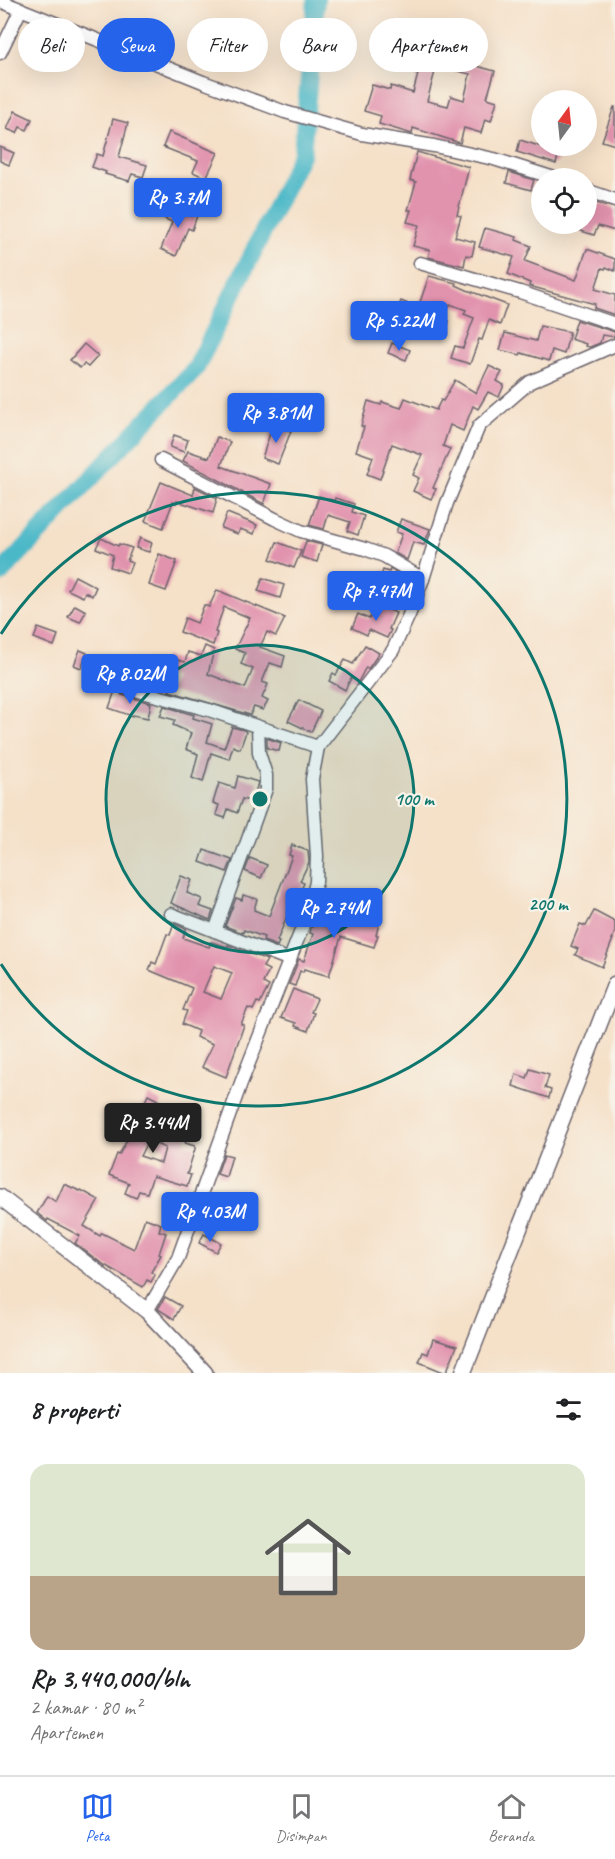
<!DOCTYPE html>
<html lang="id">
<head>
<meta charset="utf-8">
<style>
  body { margin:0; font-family:Caveat,sans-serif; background:#f2f2f2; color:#202124; height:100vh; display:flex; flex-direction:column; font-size:22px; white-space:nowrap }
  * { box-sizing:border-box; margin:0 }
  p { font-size:20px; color:#757577 }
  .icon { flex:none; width:33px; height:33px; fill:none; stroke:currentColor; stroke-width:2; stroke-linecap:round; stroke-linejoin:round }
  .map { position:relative; height:1373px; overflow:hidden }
  .drawer { display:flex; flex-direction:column; background:#fff; flex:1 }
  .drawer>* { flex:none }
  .hud { position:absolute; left:18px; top:18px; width:579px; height:54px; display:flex; gap:12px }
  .needle { width:39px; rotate:15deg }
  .fabs { position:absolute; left:531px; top:90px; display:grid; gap:12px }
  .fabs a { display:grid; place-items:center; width:66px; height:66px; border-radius:50%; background:#fff; box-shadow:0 6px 24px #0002; font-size:30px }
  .price { position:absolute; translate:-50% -51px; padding:0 14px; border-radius:6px; background:#2563eb; color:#fff; font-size:20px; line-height:39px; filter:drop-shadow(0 2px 3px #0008) }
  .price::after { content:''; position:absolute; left:50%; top:36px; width:18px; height:14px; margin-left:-9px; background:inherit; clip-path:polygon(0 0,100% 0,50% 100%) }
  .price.on { background:#222; color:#fff }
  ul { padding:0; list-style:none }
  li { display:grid; align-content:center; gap:12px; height:318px; padding:0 30px }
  li span { display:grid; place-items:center; height:186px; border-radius:18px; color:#555 }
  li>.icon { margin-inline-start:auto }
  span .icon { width:108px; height:108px; fill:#fffc; stroke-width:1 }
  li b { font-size:26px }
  h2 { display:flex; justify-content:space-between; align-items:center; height:72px; padding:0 30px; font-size:26px }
  .tag { padding:0 21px; border-radius:27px; background:#fff; box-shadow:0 6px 24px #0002; font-size:21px; line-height:54px }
  .tag.on { background:#2563eb; color:#fff }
  .tabs { display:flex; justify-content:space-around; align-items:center; height:84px; border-top:2px solid #e0e0e0; background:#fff; font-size:16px; color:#757577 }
  .tabs a { display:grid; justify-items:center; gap:3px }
  .tabs .on { color:#2563eb }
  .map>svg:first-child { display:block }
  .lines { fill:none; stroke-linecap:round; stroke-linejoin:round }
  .river { stroke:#4cb8c8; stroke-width:18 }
  .building { fill:#e192ad; fill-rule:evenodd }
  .minor-casing { stroke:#6c646c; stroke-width:15 }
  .tertiary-casing { stroke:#6c646c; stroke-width:18 }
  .minor { stroke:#fff; stroke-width:12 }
  .tertiary { stroke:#fff; stroke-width:15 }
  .ring { fill:none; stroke:#0f766e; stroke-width:3 }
  .centre { fill:#0f766e; stroke:#f7f3e8; stroke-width:3 }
  .ring-label { font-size:18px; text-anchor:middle; font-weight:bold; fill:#0f766e; stroke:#f7f3e8; stroke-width:4.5; stroke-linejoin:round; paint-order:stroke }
</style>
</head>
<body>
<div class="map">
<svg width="615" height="1373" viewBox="0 0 615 1373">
  <rect width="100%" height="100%" fill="#f7f3e8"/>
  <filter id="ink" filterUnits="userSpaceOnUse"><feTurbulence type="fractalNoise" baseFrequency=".0167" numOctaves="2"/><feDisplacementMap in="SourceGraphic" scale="12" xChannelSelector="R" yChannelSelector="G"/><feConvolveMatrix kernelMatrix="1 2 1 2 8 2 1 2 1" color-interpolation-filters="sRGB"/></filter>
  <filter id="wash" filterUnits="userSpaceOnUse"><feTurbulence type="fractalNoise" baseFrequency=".008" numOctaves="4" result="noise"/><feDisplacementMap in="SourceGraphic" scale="24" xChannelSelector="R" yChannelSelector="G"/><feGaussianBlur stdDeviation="1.35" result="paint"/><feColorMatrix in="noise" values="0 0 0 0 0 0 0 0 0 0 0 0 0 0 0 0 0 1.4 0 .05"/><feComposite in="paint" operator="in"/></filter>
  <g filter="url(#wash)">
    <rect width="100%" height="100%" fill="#f5e0c8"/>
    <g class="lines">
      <!-- river -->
      <path class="river" d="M0 574 196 368 302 153 316 0"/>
    </g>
    <g id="blocks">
      <!-- building -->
      <g class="building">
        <path d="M446 48 464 52 462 62 495 71 487 98 497 101 491 121 485 119 481 133 464 128 460 143 413 128 412 134 379 124 381 116 364 111 372 85 390 90 391 86 413 93 418 74 415 73 418 63 436 68 427 101 448 106 451 96 464 100 470 74 441 67Z"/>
        <path d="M614 107H615V145L602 141Z"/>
        <path d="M15 111 32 119 27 130 20 127 17 133 7 129Z"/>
        <path d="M113 119 128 123 119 157 147 165 143 177 132 174 129 181 105 174 106 172 92 167 97 154 103 156Z"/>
        <path d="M169 132 218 153 206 178 193 172 198 161 163 147Z"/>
        <path d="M520 140 539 146H561L556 164 517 152Z"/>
        <path d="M0 147 14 153 9 165 0 161Z"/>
        <path d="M417 152 469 167 457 215 461 216 455 237 475 242 472 256 466 255 464 266 428 257 430 250 413 246 419 225 407 222 411 210H408L416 182 410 180Z"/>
        <path d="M509 172 534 180 531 190 506 183Z"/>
        <path d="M202 184 221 194 214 206 196 196Z"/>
        <path d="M589 201 615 208V231L598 226 594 235 581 231 583 224H586Z"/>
        <path d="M169 208 185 214 187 209 198 213 192 230 188 228 176 256 161 249 172 222 165 219Z"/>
        <path d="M485 228 517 237 516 240 531 246 525 261 576 280 587 249 615 259V271L606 267 605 269 602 268 595 289 615 295V315L594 308 595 304 529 286 530 283 508 274 514 257 479 247Z"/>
        <path d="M429 276 456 283V285L467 290 507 305 500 325 489 320 482 340 479 339 470 364 451 358 455 346 463 348 474 318 464 314 466 310 450 304 444 319 449 321 445 332 397 311 401 301 418 308Z"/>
        <path d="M577 320 615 332V337L602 335 600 343 590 347 585 346 586 344 571 339Z"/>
        <path d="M540 326 570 332 564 354 552 350 549 361 521 353 520 355 500 350 505 333 536 341Z"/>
        <path d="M392 343 410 350 406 360 388 353Z"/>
        <path d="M84 344 98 356 88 367 84 364 80 368 70 360Z"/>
        <path d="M489 366 502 372 497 381 504 385 499 397 488 392 478 409 473 406 463 431 450 425 443 446 450 449 433 488 436 489 431 499 413 491 419 478 413 475 422 455 392 444 380 479 367 474 373 457 356 451 364 427 361 426 368 401 381 405 382 402 401 408 405 398 436 410 441 400 443 401 455 380 476 393Z"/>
        <path d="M273 424 291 431 278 464 262 458Z"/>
        <path d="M174 435 188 440 184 452 170 447Z"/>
        <path d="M217 437 230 442 221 466 271 484 264 504 183 461 188 451 209 458Z"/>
        <path d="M161 482 193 495 195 487 217 498 213 513 177 501 176 503 173 502 163 528 145 521Z"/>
        <path d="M319 496 334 501 335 498 354 504 352 512 364 516 358 535 347 531 350 522 328 515 324 529 309 525Z"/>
        <path d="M227 513 257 525 254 534 240 529 238 534 221 528Z"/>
        <path d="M401 519 430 529 424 545 413 542 407 560 395 553 402 534 396 532Z"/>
        <path d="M101 538 118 546 119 544 132 548 127 561 132 563 128 573 110 567 113 555 96 548Z"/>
        <path d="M140 538 152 543 149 552 136 548Z"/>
        <path d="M306 541 322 545 317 562 301 557Z"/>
        <path d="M277 542 301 551 294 568 270 559Z"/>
        <path d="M159 554 177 561 166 591 149 585Z"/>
        <path d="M390 569 402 576 397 591 378 586 383 570 389 572Z"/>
        <path d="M75 576 96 587 92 596 85 592 83 597 68 590Z"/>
        <path d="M263 578 284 585 280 598 258 591Z"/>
        <path d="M217 590 285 618 276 636 267 632 260 647 285 656 282 667 270 663 262 682 268 684 262 698 268 701 263 710 254 707 250 715 169 691 174 678 158 673 155 687 140 683 145 662 162 666 165 656 185 662 188 652 201 656 205 646 214 650 208 674 245 688 253 669 241 664 245 653 235 649 250 618 224 607 215 632 217 633 213 645 180 632 185 618 197 623 204 605 209 607Z"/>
        <path d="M377 604 396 613 389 629 391 630 387 638 369 630 367 635 352 628 358 614 369 619Z"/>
        <path d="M75 605 86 611 80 622 68 617Z"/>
        <path d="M38 628 58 635 54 646 34 638Z"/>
        <path d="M365 645 379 653 368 669 366 667 358 682 351 678 345 690 329 681 333 673 336 675 345 660 353 664Z"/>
        <path d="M80 650 87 653 81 668 74 665Z"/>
        <path d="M117 659 129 662 125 677 113 674Z"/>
        <path d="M116 688 122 695 151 703 148 718 133 715 132 716 109 708Z"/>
        <path d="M299 700 321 711 311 732 288 721Z"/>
        <path d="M164 706 194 715 193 718 212 724 207 742 224 748 232 727 244 730 246 732 240 749 233 746 229 759 211 753 203 782 192 778 198 754 186 749 191 733 173 725 175 720 160 716Z"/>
        <path d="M267 738 281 743 279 751 267 748Z"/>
        <path d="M238 776 258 782 253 802 242 799 237 813 228 809 225 818 216 815 219 805 213 803 219 783 235 788Z"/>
        <path d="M292 845 308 851 309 862 300 881 304 883 301 890 298 889 277 941 279 942 277 946 263 941 264 937 244 930 243 933 225 926 236 898 242 900 243 895 257 899 254 910 269 916 292 856 289 855Z"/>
        <path d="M204 850 232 860 227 872 200 862Z"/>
        <path d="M250 858 267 865 261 878 245 871Z"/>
        <path d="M181 876 192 880 187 893 202 899 199 906 213 911 210 920 171 903Z"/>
        <path d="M323 900 357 912 355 915 379 924 376 935H378L374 947 341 937 329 976 304 969 303 972 300 971 295 986 289 984 299 959 304 961 313 934 310 933 313 923 322 926 327 910 320 908Z"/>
        <path d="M594 911 615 922V932L612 939H613L602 967 575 955 578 949 571 946 580 924 586 926Z"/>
        <path d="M174 924 186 929 183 938 209 947 211 942 228 947V945L267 960 263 967 269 970 263 983 269 986 260 1003 257 1002 253 1010 248 1008 241 1024 244 1025 226 1077 202 1067 213 1044 196 1037 198 1031 182 1024 187 1011 183 1010 192 988 149 970 152 962 156 964 167 934 170 935ZM214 966 232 973 221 999 203 992Z"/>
        <path d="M293 989 317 999 311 1012 314 1013 308 1031 295 1026 296 1023 281 1018Z"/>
        <path d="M530 1069 549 1075 545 1088 551 1090 549 1098 513 1086 516 1074 527 1078Z"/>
        <path d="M148 1095 162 1102 150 1126 173 1137 178 1123 190 1127 185 1143 195 1146V1149L187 1174 191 1175 187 1186 153 1176 147 1193 139 1191 136 1198 125 1193 129 1183 109 1175 117 1154 119 1155 126 1142ZM148 1140 165 1148 161 1163 140 1156Z"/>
        <path d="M224 1154 232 1156 226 1177 217 1174Z"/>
        <path d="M64 1184 80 1191 81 1190 99 1200 84 1226 100 1236 102 1233 134 1249 145 1218 161 1224 159 1231 166 1233 159 1254 161 1255 151 1272 155 1275 151 1282 147 1280 143 1287 101 1263 75 1243 80 1236 48 1219 47 1221 37 1213 47 1196 56 1202Z"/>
        <path d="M204 1234 221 1243 216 1252 199 1243Z"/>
        <path d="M165 1297 181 1306 174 1319 158 1309Z"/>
        <path d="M433 1339 457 1346 446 1373 419 1362 423 1352 428 1354Z"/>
      </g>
    </g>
  </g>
  <g filter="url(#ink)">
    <use href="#blocks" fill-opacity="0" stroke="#6c646c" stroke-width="1.5"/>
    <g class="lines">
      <!-- minor casing -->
      <g class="minor-casing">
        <g id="minor">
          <path d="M0 1 203 82 285 112 362 134 434 146 494 159 554 178"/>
          <path d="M0 53 21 9"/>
          <path d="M586 190 615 200"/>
          <path d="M420 263 520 292 615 324"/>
          <path d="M161 460 275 519 301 531 365 549 384 556 423 579"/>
          <path d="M124 687 209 710 318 747"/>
          <path d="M171 914 290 960"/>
          <path d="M215 931 266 789V775L259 753 258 727"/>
          <path d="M147 1311 178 1258 241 1083 308 913 316 882 317 856 312 779 318 747 393 650 409 615 423 579 447 503 479 426 530 382 615 345"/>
        </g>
      </g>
      <!-- tertiary casing -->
      <g class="tertiary-casing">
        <g id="tertiary">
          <path d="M0 1197 147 1311 205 1373"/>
          <path d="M463 1373 615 984"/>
        </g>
      </g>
      <!-- minor -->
      <use href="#minor" class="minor"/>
      <!-- tertiary -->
      <use href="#tertiary" class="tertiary"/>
    </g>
  </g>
  <!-- distance rings -->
  <circle cx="260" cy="799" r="154" fill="#0f766e" fill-opacity=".12"/>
  <g class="ring">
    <circle cx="260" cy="799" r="154"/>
    <path d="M1 634A307 307 0 1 1 1 964"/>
  </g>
  <circle cx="260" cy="799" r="9" class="centre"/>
  <g class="ring-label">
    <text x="414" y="805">100 m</text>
    <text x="548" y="910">200 m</text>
  </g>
</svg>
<div class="fabs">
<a><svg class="needle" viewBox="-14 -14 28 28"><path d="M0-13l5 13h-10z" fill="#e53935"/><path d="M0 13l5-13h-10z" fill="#757577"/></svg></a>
<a><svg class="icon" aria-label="locate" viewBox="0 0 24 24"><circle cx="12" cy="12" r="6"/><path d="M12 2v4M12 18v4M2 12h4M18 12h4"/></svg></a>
</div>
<b class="price" style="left:178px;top:229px">Rp 3.7M</b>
<b class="price" style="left:399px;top:352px">Rp 5.22M</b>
<b class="price" style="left:276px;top:444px">Rp 3.81M</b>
<b class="price" style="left:376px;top:622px">Rp 7.47M</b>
<b class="price" style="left:130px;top:705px">Rp 8.02M</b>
<b class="price" style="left:334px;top:939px">Rp 2.74M</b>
<b class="price on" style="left:153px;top:1154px">Rp 3.44M</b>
<b class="price" style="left:210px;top:1243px">Rp 4.03M</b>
<div class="hud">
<a class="tag">Beli</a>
<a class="tag on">Sewa</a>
<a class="tag">Filter</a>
<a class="tag">Baru</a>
<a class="tag">Apartemen</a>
</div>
</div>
<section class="drawer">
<h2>8 properti<svg class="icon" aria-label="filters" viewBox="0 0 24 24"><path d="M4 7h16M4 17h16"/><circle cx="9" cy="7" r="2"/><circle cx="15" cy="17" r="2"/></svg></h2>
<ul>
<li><span style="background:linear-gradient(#dfe7d0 60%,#b9a48a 0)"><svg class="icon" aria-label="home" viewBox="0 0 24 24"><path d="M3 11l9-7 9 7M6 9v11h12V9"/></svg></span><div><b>Rp 3,440,000/bln</b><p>2 kamar · 80 m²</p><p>Apartemen</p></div></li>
</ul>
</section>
<nav class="tabs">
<a class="on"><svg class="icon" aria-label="map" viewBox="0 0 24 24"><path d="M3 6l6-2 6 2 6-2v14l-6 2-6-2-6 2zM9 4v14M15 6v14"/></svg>Peta</a>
<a><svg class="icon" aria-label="saved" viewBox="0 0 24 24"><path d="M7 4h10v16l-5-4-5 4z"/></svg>Disimpan</a>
<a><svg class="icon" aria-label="home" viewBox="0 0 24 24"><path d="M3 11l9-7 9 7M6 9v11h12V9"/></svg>Beranda</a>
</nav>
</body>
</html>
